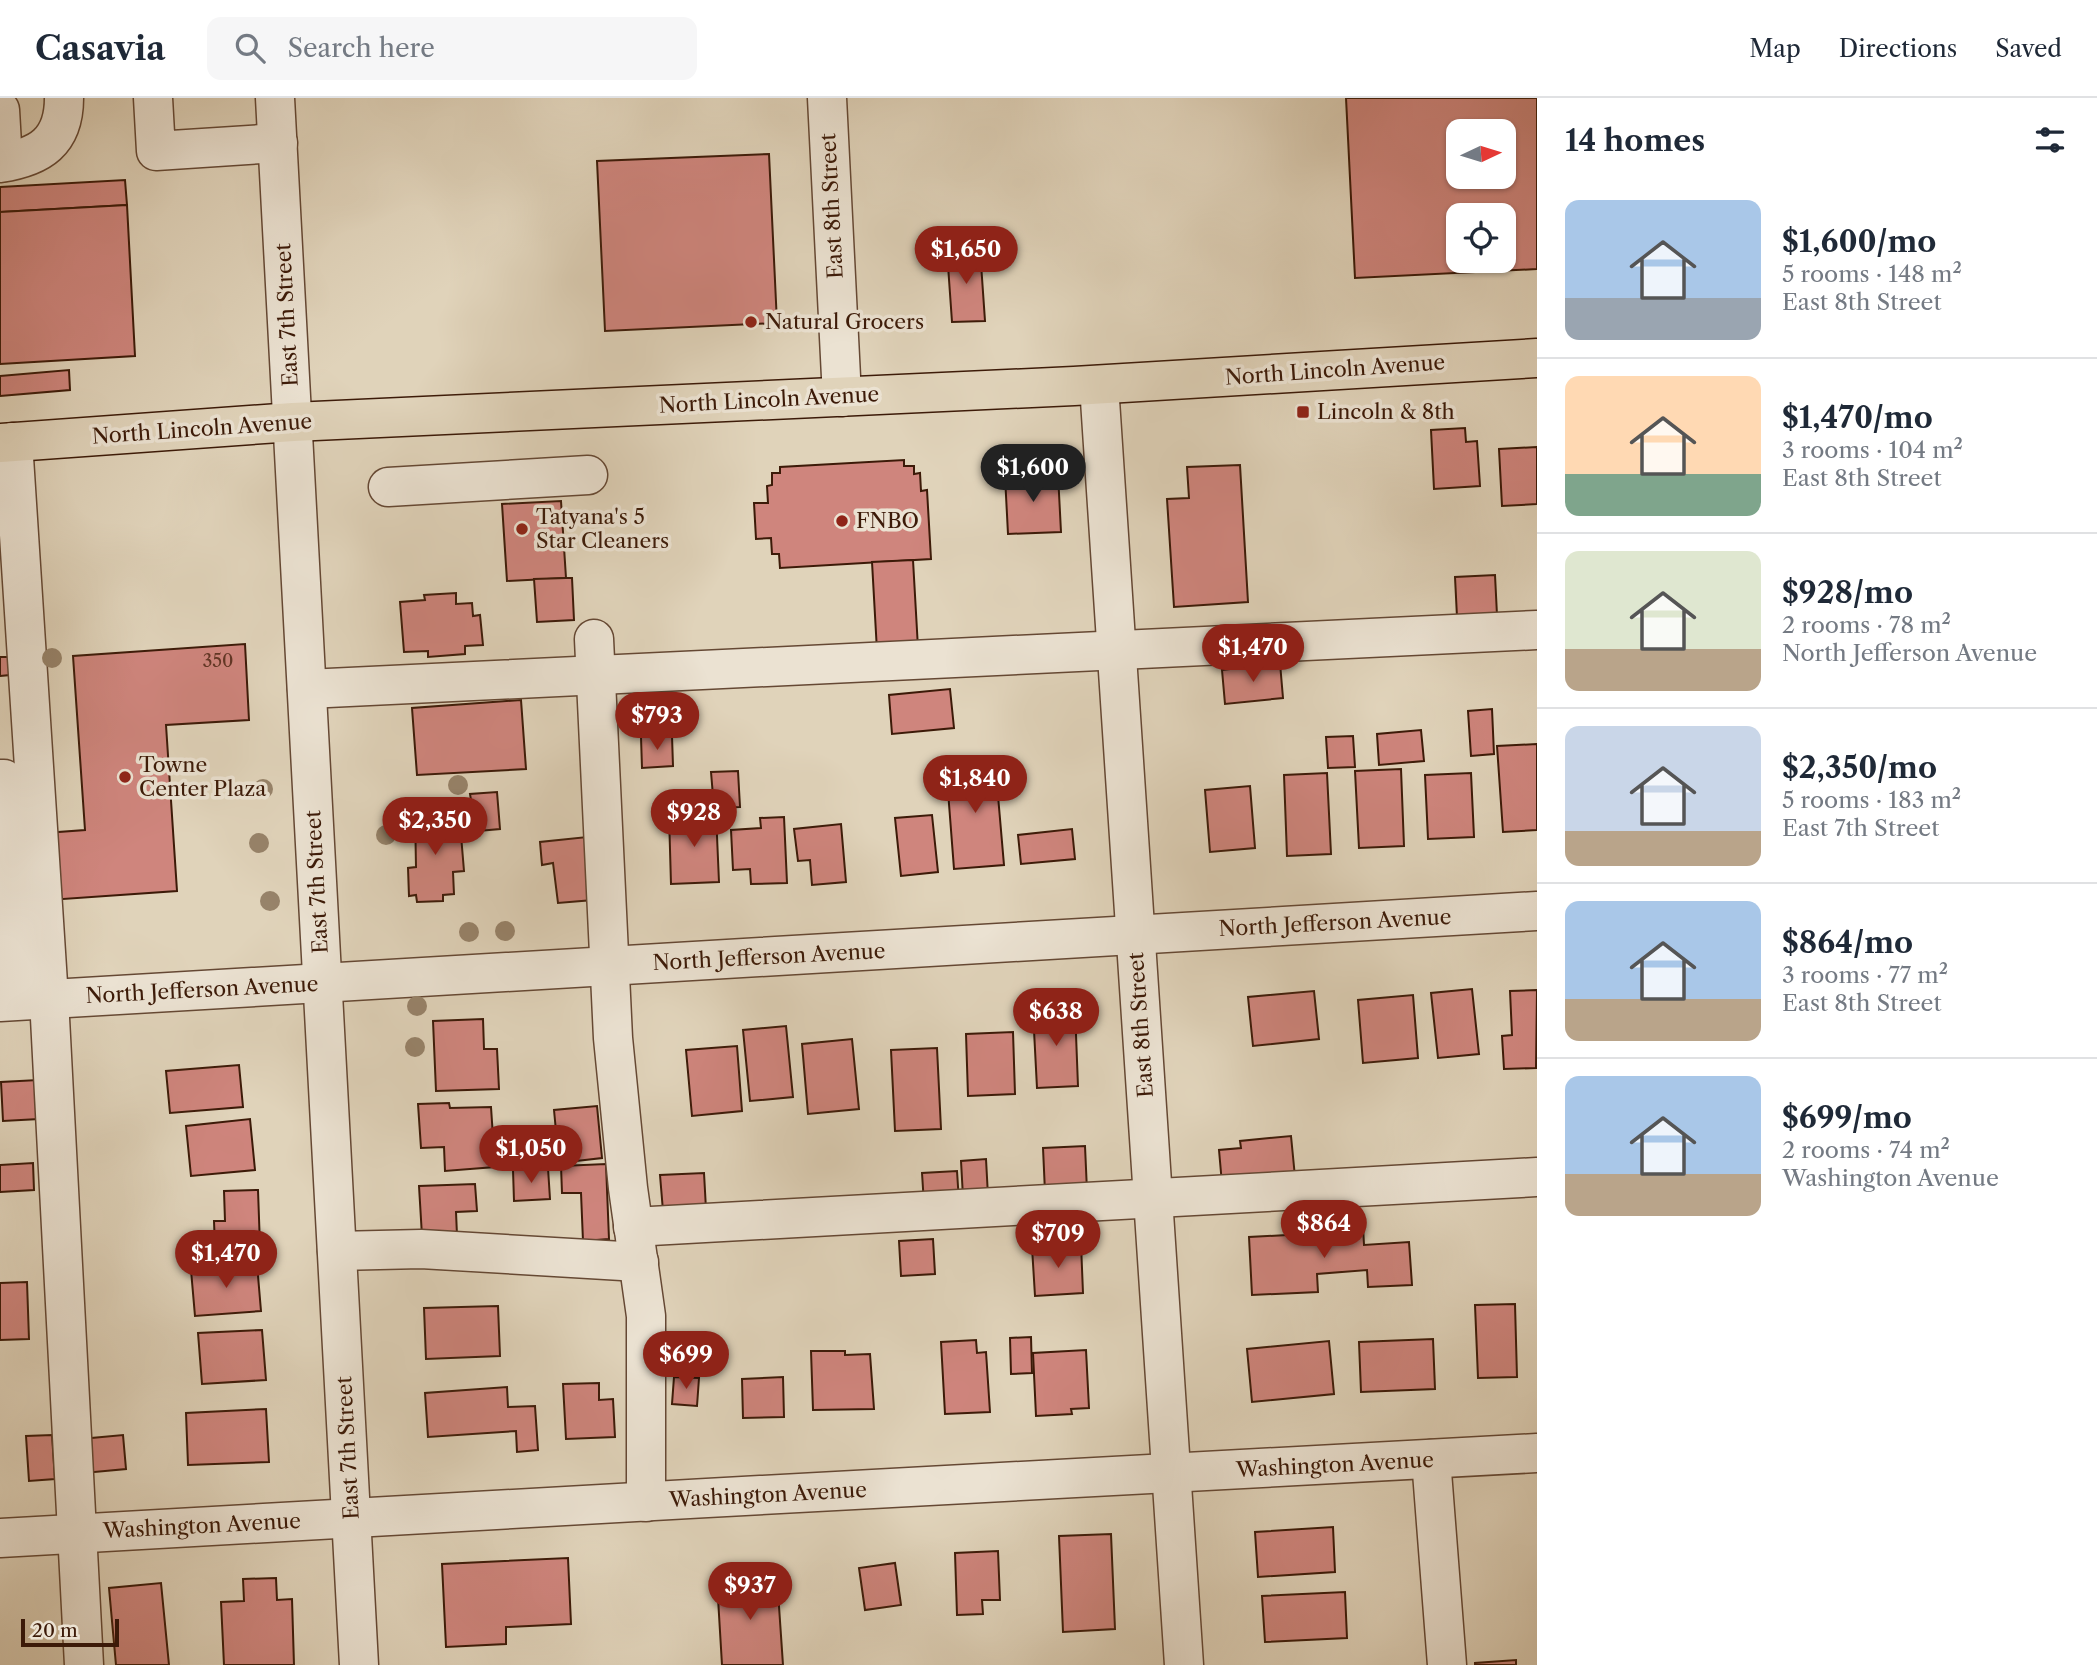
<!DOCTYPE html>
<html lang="en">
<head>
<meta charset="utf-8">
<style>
  body { margin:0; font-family:"Libre Caslon Text",serif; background:#f6f6f7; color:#1f2937; height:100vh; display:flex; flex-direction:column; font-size:26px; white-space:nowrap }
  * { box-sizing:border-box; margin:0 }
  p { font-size:23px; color:#747a83 }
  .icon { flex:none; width:38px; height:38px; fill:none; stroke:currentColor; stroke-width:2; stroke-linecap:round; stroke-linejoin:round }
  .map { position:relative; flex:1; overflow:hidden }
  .drawer { display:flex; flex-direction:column; background:#fff; width:560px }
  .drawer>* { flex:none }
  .needle { width:46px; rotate:86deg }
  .tools { position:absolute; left:1446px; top:21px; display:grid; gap:14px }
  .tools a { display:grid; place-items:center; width:70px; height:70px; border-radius:14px; background:#fff; box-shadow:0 2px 5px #0004; font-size:35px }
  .scale { position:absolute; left:21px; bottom:18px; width:98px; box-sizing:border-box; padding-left:7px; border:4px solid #3c1a08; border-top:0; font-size:19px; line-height:24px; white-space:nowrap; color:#3c1a08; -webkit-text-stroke:5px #ebe2d2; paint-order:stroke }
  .price { position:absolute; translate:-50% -60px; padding:0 16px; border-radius:24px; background:#8f2418; color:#fff; font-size:23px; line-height:46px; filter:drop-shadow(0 2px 4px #0008) }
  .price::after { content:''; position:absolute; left:50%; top:42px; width:21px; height:16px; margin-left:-10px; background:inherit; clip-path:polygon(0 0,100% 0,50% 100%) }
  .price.current { background:#222; color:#fff }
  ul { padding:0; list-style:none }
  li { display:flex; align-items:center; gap:21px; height:175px; padding:0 28px }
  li+li { border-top:2px solid #e0e1e3 }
  li span { display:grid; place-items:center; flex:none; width:196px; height:140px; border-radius:14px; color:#555 }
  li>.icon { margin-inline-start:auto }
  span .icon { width:84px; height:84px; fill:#fffc; stroke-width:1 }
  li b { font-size:30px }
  h2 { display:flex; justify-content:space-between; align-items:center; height:84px; padding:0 28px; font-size:30px }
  header { display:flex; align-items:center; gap:42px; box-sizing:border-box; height:98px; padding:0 35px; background:#fff; border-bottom:2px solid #e0e1e3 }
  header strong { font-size:33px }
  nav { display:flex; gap:38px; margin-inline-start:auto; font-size:24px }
  .search { width:490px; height:63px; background:#f6f6f7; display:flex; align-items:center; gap:18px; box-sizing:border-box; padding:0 24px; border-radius:14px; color:#747a83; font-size:26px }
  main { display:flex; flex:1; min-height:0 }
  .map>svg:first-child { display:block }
  .building { fill:#cf857d; stroke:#3c1a08; stroke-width:2; fill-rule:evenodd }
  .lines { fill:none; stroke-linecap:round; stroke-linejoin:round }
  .minor-casing { stroke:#654834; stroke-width:41 }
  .highway-casing { stroke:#3c1a08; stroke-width:41 }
  .minor { stroke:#ebe2d2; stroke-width:38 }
  .highway { stroke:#e0d3ba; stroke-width:38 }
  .tree { fill:#97836a }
  .poi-dot { fill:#8f2418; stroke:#ebe2d2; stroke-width:2.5 }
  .labels { text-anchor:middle; stroke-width:7; stroke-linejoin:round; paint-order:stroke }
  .number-label { font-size:18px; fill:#613525 }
  .street-label { font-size:21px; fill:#3c1a08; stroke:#ebe2d2 }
  .poi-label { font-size:21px; fill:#3c1a08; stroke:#ebe2d2; text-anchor:start }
</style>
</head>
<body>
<header>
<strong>Casavia</strong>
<div class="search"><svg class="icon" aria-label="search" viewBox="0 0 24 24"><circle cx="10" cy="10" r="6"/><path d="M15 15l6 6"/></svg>Search here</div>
<nav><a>Map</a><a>Directions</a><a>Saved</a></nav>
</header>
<main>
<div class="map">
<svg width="1537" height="1567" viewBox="0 0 1537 1567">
  <rect width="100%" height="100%" fill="#e0d3ba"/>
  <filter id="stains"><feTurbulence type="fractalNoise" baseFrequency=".00286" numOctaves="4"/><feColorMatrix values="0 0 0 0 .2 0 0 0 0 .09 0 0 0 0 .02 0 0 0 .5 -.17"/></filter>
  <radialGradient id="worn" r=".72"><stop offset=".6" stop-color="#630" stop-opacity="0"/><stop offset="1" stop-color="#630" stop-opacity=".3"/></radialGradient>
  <!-- building -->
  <g class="building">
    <path d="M1346 0H1537V171L1355 180ZM1458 33H1503V79H1458ZM1458 117H1503V163H1458Z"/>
    <path d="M769 56 777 225 605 233 597 63Z"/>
    <path d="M125 82 127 107 0 114V89Z"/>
    <path d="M127 107 135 258 0 266V114Z"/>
    <path d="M997 130 998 150 930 155 928 135Z"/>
    <path d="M980 151 985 223 952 224 947 153Z"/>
    <path d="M69 272 70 292 0 298V278Z"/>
    <path d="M1465 330 1466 344 1477 343 1480 388 1434 391 1431 332Z"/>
    <path d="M1537 349V406L1502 408 1499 351Z"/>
    <path d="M904 362V368H914V376L920 375 921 393 927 392 931 461 780 470 779 456H772L771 440 756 441 754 405H768L767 388 772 387V375H780V369Z"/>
    <path d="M1240 367 1248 504 1174 509 1167 401 1189 400 1187 369Z"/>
    <path d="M1058 376 1061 434 1008 436 1005 378Z"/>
    <path d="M561 403 566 480 507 483 502 406Z"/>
    <path d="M913 462 918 550 877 553 872 464Z"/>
    <path d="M1495 477 1497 517 1457 519 1455 479Z"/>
    <path d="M566 480H572L574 522 537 524 534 481Z"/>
    <path d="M456 495V506L472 505 473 518 480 517 483 547 465 548V556L428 559V553L404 554 400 504 425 502 424 497Z"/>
    <path d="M245 546 249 622 166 627 177 793 49 802 45 735 85 732 73 558Z"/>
    <path d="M0 559H9L10 577 0 578Z"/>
    <path d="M1280 565 1283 600 1225 606 1222 572Z"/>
    <path d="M950 591 954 630 892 636 889 597Z"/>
    <path d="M521 602 526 671 417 677 412 610Z"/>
    <path d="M1492 611 1494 656 1471 658 1468 613Z"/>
    <path d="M1421 632 1424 663 1379 667 1377 636Z"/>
    <path d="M672 638 673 668 642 670 641 639Z"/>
    <path d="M1353 638 1355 669 1328 670 1326 639Z"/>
    <path d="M1537 646V732L1503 734 1497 648Z"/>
    <path d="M995 663 1004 767 954 771 946 667Z"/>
    <path d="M1401 671 1404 748 1359 750 1355 673Z"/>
    <path d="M738 673 740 709 714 710 711 674Z"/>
    <path d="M1327 675 1331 756 1287 758 1284 677Z"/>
    <path d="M1471 675 1474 739 1428 741 1425 677Z"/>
    <path d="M1250 688 1255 750 1210 754 1205 692Z"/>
    <path d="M497 694 500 731 467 734V721L457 722 456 703 471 702 470 696Z"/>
    <path d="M448 711 450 737H461L464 773 453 774 454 796 443 797V803L417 804 416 797 409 798 408 770 416 769 415 713Z"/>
    <path d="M716 715 719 784 671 786 669 717Z"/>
    <path d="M932 717 938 774 901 778 895 720Z"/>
    <path d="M784 719 787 785 751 786 750 771 733 772 731 732 761 730 760 720Z"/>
    <path d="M841 726 846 784 812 787 810 762 798 763 794 731Z"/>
    <path d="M1072 731 1075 761 1021 766 1018 737Z"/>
    <path d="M587 739 593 802 558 805 553 765 542 767 540 744Z"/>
    <path d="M1472 891 1479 956 1438 960 1431 895Z"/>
    <path d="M1537 892 1536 970 1504 971 1502 938 1512 937 1510 893Z"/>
    <path d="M1314 893 1319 941 1253 948 1248 899Z"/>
    <path d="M1413 897 1418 960 1363 965 1358 902Z"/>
    <path d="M1075 911 1078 988 1037 990 1033 913Z"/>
    <path d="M483 921 484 951H497L499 991 436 993 433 923Z"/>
    <path d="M786 928 793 999 750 1003 743 932Z"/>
    <path d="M1013 934 1015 996 968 998 966 936Z"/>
    <path d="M852 941 859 1011 808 1016 802 946Z"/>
    <path d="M737 948 742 1013 692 1018 686 952Z"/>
    <path d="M937 950 941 1031 895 1033 891 952Z"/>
    <path d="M239 967 243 1009 170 1015 166 973Z"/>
    <path d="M38 982 39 1021 3 1023 1 984Z"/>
    <path d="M449 1005 450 1010 491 1009 495 1069 445 1073 444 1049 421 1050 418 1006Z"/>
    <path d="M597 1008 602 1060 559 1065 554 1012Z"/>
    <path d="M250 1021 255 1072 191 1078 186 1028Z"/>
    <path d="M1291 1038 1295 1079 1222 1086 1219 1052 1241 1050 1240 1043Z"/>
    <path d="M1085 1048 1087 1093 1045 1094 1043 1050Z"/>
    <path d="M986 1061 988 1098 963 1099 961 1063Z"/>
    <path d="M33 1065 34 1092 0 1094V1067Z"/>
    <path d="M606 1066 609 1141 583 1143 581 1095H562L561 1068Z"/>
    <path d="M548 1070 550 1101 514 1103 513 1072Z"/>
    <path d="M957 1073 959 1104 924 1106 922 1075Z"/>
    <path d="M704 1075 706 1111 663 1113 660 1077Z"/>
    <path d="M475 1086 477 1113 456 1114 457 1137 422 1138 419 1088Z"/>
    <path d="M258 1092 260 1148 215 1150 214 1123H225L224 1093Z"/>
    <path d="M1363 1128 1364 1147 1409 1144 1412 1187 1368 1189 1367 1172 1317 1176 1318 1194 1252 1197 1249 1139 1287 1137V1131Z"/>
    <path d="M933 1141 935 1176 901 1178 899 1143Z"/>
    <path d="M1081 1146 1083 1195 1035 1198 1032 1149Z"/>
    <path d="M257 1166 261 1213 195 1218 191 1172Z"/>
    <path d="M27 1184 29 1241 0 1242V1185Z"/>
    <path d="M1515 1206 1517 1279 1478 1280 1475 1207Z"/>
    <path d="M498 1208 500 1258 426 1261 424 1210Z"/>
    <path d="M262 1232 266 1282 202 1286 198 1235Z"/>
    <path d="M1031 1239 1032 1275 1011 1276 1010 1240Z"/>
    <path d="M1433 1241 1435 1291 1361 1294 1359 1244Z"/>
    <path d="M976 1242 977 1255 986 1254 990 1314 945 1316 941 1244Z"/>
    <path d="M1329 1243 1334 1296 1252 1304 1247 1251Z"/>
    <path d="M1086 1252 1089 1310 1071 1311 1072 1316 1036 1318 1033 1255Z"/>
    <path d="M811 1253H845V1257L870 1256 874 1311 813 1312Z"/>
    <path d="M674 1279 699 1280 697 1308 672 1306Z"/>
    <path d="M783 1279 784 1319 743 1320 742 1281Z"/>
    <path d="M599 1285V1302L613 1301 615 1339 566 1341 563 1286Z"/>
    <path d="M507 1289 508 1309 535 1308 538 1352 517 1354 516 1333 428 1339 425 1295Z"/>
    <path d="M266 1311 269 1364 188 1367 186 1315Z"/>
    <path d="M52 1337 55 1381 29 1383 26 1338Z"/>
    <path d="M123 1337 126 1371 84 1375 81 1341Z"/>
    <path d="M1333 1429 1335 1474 1258 1479 1255 1434Z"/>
    <path d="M1111 1436 1115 1531 1063 1534 1059 1438Z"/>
    <path d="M998 1453 1000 1502H982L983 1516 957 1517 955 1455Z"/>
    <path d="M568 1460 571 1526 506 1529V1546L446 1549 442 1466Z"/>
    <path d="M895 1465 901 1507 865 1512 859 1470Z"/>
    <path d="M777 1479 783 1567H722L717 1483Z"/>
    <path d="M276 1480 277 1502 292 1501 294 1567H224L221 1504 244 1503 243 1481Z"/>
    <path d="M161 1485 169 1567H116L109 1490Z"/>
    <path d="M1345 1494 1347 1540 1265 1544 1262 1498Z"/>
    <path d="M1516 1562V1567H1475V1565Z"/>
  </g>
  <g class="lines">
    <!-- minor casing -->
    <g class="minor-casing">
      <g id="minor">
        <path d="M153 0 156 53 278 45"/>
        <path d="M275 0 359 1567"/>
        <path d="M827 0 842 299"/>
        <path d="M0 12 3 64"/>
        <path d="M0 65C40 59 64 44 64 0"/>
        <path d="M1099 287 1184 1567"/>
        <path d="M13 344 49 901 84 1567"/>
        <path d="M388 389 588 377"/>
        <path d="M594 541 613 940 628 1090 646 1218V1404"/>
        <path d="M307 591 1537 532"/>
        <path d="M0 681H4L17 902"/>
        <path d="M0 904 1537 813"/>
        <path d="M633 1129 1537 1079"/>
        <path d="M337 1153 421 1151 639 1164"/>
        <path d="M1431 1361 1447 1567"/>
        <path d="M0 1440C512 1408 1025 1385 1537 1355"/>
      </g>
    </g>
    <!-- highway casing -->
    <g class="highway-casing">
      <path id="highway" d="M0 345 293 324 1074 288 1537 260"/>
    </g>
    <!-- minor -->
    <use href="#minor" class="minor"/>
    <!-- highway -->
    <use href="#highway" class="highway"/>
  </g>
  <!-- trees -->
  <g class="tree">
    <circle cx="52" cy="560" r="10"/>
    <circle cx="458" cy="687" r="10"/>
    <circle cx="263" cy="691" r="10"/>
    <circle cx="386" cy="737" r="10"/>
    <circle cx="259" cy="745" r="10"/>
    <circle cx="270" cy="803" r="10"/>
    <circle cx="505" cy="833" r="10"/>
    <circle cx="469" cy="834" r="10"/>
    <circle cx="417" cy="908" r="10"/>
    <circle cx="415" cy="949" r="10"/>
  </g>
  <!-- markers -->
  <g class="poi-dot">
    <circle cx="751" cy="224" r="7"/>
    <rect x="1296" y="307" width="14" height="14" rx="3.5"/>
    <circle cx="842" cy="423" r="7"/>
    <circle cx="522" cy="431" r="7"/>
    <circle cx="125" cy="679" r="7"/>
  </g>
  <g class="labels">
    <!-- number labels -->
    <g class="number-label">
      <text x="218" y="569">350</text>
    </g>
    <!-- street labels -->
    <g class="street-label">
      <text transform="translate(832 108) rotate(-93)" y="7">East 8th Street</text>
      <text transform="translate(287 217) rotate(-93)" y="7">East 7th Street</text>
      <text transform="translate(1335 272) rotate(-4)" y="7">North Lincoln Avenue</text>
      <text transform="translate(769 302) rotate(-3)" y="7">North Lincoln Avenue</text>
      <text transform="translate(202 331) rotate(-4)" y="7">North Lincoln Avenue</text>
      <text transform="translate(317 784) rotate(-93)" y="7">East 7th Street</text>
      <text transform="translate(1335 825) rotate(-3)" y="7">North Jefferson Avenue</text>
      <text transform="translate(769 859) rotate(-3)" y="7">North Jefferson Avenue</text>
      <text transform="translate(202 892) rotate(-3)" y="7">North Jefferson Avenue</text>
      <text transform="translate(1141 927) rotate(-94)" y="7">East 8th Street</text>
      <text transform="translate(348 1350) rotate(-93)" y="7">East 7th Street</text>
      <text transform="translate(1335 1367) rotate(-3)" y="7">Washington Avenue</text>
      <text transform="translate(768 1397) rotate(-3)" y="7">Washington Avenue</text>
      <text transform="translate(202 1428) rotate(-3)" y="7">Washington Avenue</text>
    </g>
    <!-- poi labels -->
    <g class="poi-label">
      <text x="765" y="231">Natural Grocers</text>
      <text x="1317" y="321">Lincoln &amp; 8th</text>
      <text x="536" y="426">Tatyana's 5<tspan x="536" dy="24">Star Cleaners</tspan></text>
      <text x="856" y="430">FNBO</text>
      <text x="139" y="674">Towne<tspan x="139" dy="24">Center Plaza</tspan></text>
    </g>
  </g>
  <rect width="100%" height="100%" filter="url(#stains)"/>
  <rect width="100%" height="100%" fill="url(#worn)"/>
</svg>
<div class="tools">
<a><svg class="needle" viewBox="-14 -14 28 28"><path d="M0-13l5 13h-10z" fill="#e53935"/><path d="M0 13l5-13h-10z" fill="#747a83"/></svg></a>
<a><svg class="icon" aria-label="locate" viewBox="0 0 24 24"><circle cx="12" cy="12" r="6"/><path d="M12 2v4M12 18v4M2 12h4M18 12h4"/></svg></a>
</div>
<div class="scale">20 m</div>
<b class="price" style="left:966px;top:188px">$1,650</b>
<b class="price current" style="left:1033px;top:406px">$1,600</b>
<b class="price" style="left:1253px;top:586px">$1,470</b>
<b class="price" style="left:657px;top:654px">$793</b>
<b class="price" style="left:975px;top:717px">$1,840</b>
<b class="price" style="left:694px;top:751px">$928</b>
<b class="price" style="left:435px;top:759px">$2,350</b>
<b class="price" style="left:1056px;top:950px">$638</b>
<b class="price" style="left:531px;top:1087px">$1,050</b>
<b class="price" style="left:1324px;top:1162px">$864</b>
<b class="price" style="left:1058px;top:1172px">$709</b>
<b class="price" style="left:226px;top:1192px">$1,470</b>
<b class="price" style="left:686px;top:1293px">$699</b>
<b class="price" style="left:750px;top:1524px">$937</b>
</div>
<section class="drawer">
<h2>14 homes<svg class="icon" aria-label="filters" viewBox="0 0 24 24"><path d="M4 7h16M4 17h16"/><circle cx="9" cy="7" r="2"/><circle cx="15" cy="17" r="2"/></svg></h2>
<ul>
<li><span style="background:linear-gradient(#a9c7e8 70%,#9aa5b1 0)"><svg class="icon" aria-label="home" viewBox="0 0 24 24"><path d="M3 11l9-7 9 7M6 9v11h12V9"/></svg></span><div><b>$1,600/mo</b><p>5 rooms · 148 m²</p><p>East 8th Street</p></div></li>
<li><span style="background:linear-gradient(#ffd9b3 70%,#7fa58c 0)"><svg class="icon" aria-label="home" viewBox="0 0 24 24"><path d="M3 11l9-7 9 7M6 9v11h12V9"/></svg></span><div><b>$1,470/mo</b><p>3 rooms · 104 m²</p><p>East 8th Street</p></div></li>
<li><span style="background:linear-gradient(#dfe7d0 70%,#b9a48a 0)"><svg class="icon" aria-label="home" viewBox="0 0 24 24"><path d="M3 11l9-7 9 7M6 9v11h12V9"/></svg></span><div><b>$928/mo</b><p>2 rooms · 78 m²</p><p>North Jefferson Avenue</p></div></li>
<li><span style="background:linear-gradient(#c9d6e8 75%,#b9a48a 0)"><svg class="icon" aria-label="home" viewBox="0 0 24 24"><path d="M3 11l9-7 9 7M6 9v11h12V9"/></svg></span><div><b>$2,350/mo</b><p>5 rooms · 183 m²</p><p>East 7th Street</p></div></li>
<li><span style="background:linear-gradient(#a9c7e8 70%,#b9a48a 0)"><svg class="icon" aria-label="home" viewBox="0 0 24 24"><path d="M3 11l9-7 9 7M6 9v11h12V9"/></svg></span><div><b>$864/mo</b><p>3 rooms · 77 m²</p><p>East 8th Street</p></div></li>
<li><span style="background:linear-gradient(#a9c7e8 70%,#b9a48a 0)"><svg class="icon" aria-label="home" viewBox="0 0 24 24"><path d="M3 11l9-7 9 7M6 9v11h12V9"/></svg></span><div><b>$699/mo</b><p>2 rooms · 74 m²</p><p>Washington Avenue</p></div></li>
</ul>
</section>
</main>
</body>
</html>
